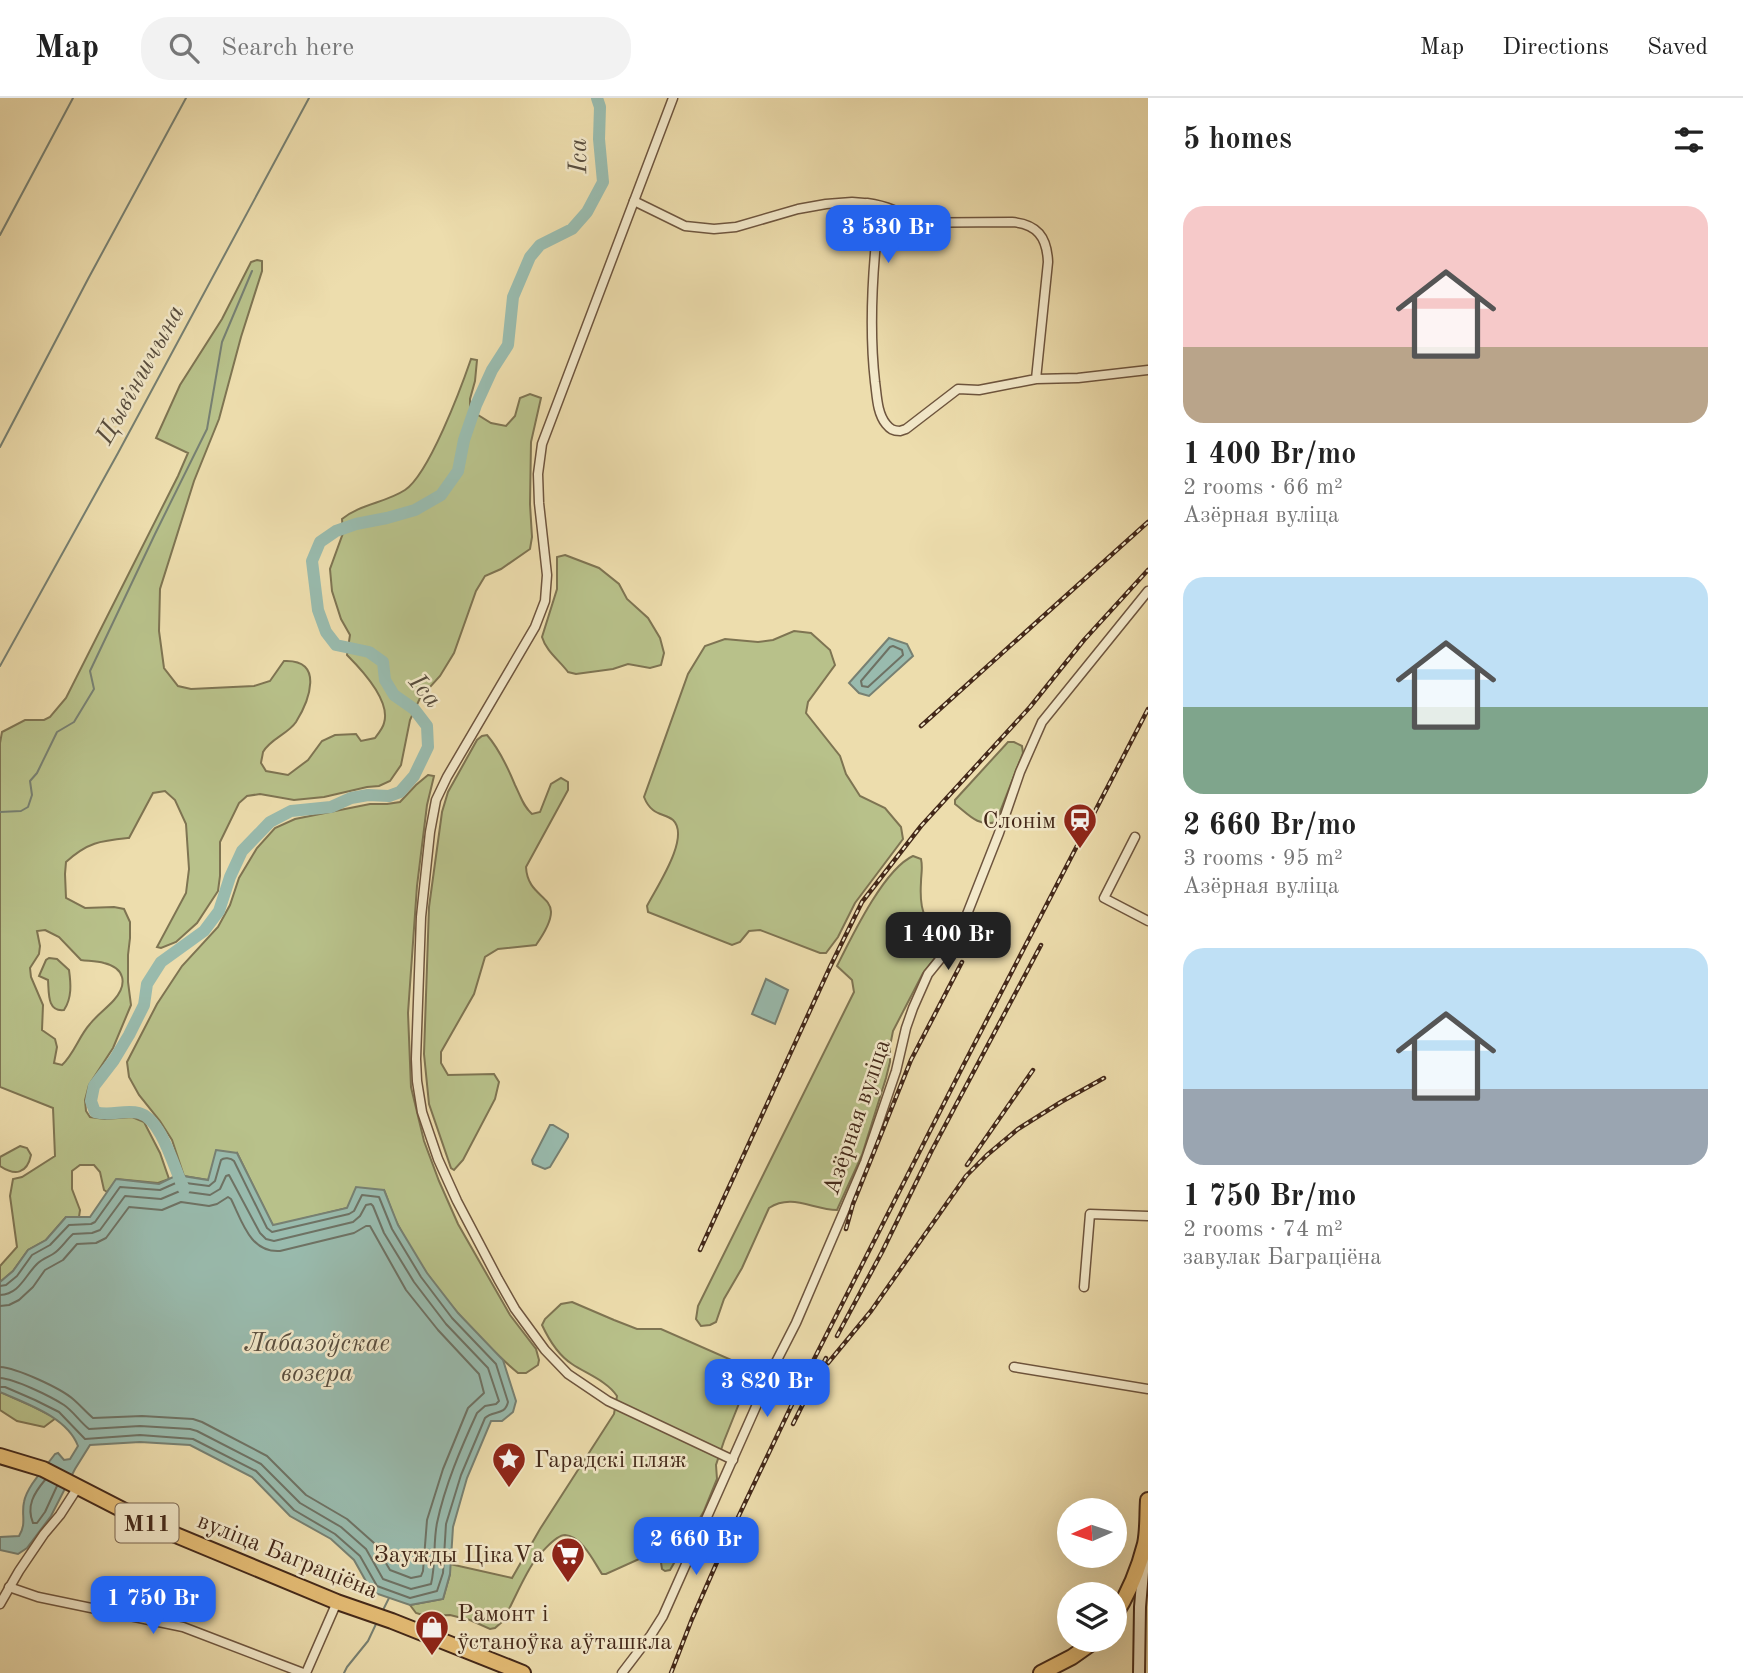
<!DOCTYPE html>
<html lang="en">
<head>
<meta charset="utf-8">
<style>
  body { margin:0; font-family:"Old Standard TT",serif; background:#f2f2f2; color:#222; height:100vh; display:flex; flex-direction:column; font-size:26px; white-space:nowrap }
  * { box-sizing:border-box; margin:0 }
  p { font-size:23px; color:#767676 }
  .icon { flex:none; width:38px; height:38px; fill:none; stroke:currentColor; stroke-width:2; stroke-linecap:round; stroke-linejoin:round }
  .map { position:relative; flex:1; overflow:hidden }
  .side { display:flex; flex-direction:column; background:#fff; width:595px }
  .side>* { flex:none }
  .needle { width:46px; rotate:267deg }
  .controls { position:absolute; left:1057px; top:1400px; display:grid; gap:14px }
  .controls a { display:grid; place-items:center; width:70px; height:70px; border-radius:50%; background:#fff; box-shadow:0 7px 28px #0002; font-size:35px }
  .price { position:absolute; translate:-50% -60px; padding:0 16px; border-radius:14px; background:#2563eb; color:#fff; font-size:23px; line-height:46px; filter:drop-shadow(0 2px 4px #0008) }
  .price::after { content:''; position:absolute; left:50%; top:42px; width:21px; height:16px; margin-left:-10px; background:inherit; clip-path:polygon(0 0,100% 0,50% 100%) }
  .price.selected { background:#222; color:#fff }
  ul { padding:0; list-style:none }
  li { display:grid; align-content:center; gap:14px; height:371px; padding:0 35px }
  li span { display:grid; place-items:center; height:217px; border-radius:21px; color:#555 }
  li>.icon { margin-inline-start:auto }
  span .icon { width:126px; height:126px; fill:#fffc; stroke-width:1 }
  li b { font-size:30px }
  h2 { display:flex; justify-content:space-between; align-items:center; height:84px; padding:0 35px; font-size:30px }
  header { display:flex; align-items:center; gap:42px; box-sizing:border-box; height:98px; padding:0 35px; background:#fff; border-bottom:2px solid #e0e0e0 }
  header strong { font-size:33px }
  nav { display:flex; gap:38px; margin-inline-start:auto; font-size:24px }
  .search { width:490px; height:63px; background:#f2f2f2; display:flex; align-items:center; gap:18px; box-sizing:border-box; padding:0 24px; border-radius:28px; color:#767676; font-size:26px }
  main { display:flex; flex:1; min-height:0 }
  .map>svg:first-child { display:block }
  .green { fill:#b8c18a; stroke:#7e7452; stroke-width:2; fill-rule:evenodd }
  .water { fill:#99bbae; stroke:#778072; stroke-width:2 }
  .lines { fill:none; stroke-linecap:round; stroke-linejoin:round }
  .shore { stroke:#6e7264; stroke-width:2 }
  .stream { stroke:#778072; stroke-width:2 }
  .river { stroke:#99bbae; stroke-width:12 }
  .street-casing { stroke:#6e553e; stroke-width:11 }
  .secondary-casing { stroke:#432819; stroke-width:14 }
  .highway-casing { stroke:#432819; stroke-width:18 }
  .street { stroke:#f3e9ca; stroke-width:8 }
  .secondary { stroke:#f3e9ca; stroke-width:10 }
  .highway { stroke:#e6be76; stroke-width:14 }
  .rail-casing { stroke:#432819; stroke-width:4.5 }
  .rail { stroke:#f3e9ca; stroke-width:2; stroke-dasharray:5; stroke-linecap:butt }
  .labels { text-anchor:middle; stroke-width:5; stroke-linejoin:round; paint-order:stroke }
  .shield { fill:#f3e9ca; stroke:#78624e; stroke-width:2 }
  .shield-label { font-size:23px; font-weight:bold; fill:#432819 }
  .poi-label { font-size:24px; fill:#432819; stroke:#f3e9ca; text-anchor:end }
  .street-label { font-size:24px; fill:#432819; stroke:#f3e9ca }
  .water-label { font-size:26px; font-style:italic; fill:#584d3e; stroke:#f3e9ca }
</style>
</head>
<body>
<header>
<strong>Map</strong>
<div class="search"><svg class="icon" aria-label="search" viewBox="0 0 24 24"><circle cx="10" cy="10" r="6"/><path d="M15 15l6 6"/></svg>Search here</div>
<nav><a>Map</a><a>Directions</a><a>Saved</a></nav>
</header>
<main>
<div class="map">
<svg width="1148" height="1575" viewBox="0 0 1148 1575">
  <rect width="100%" height="100%" fill="#edddad"/>
  <filter id="stains"><feTurbulence type="fractalNoise" baseFrequency=".00286" numOctaves="4"/><feColorMatrix values="0 0 0 0 .2 0 0 0 0 .09 0 0 0 0 .02 0 0 0 .5 -.17"/></filter>
  <radialGradient id="worn" r=".72"><stop offset=".6" stop-color="#630" stop-opacity="0"/><stop offset="1" stop-color="#630" stop-opacity=".3"/></radialGradient>
  <!-- green -->
  <g class="green">
    <path d="M257 162 262 163V173L241 239 219 321 194 383 160 491 159 533 164 570 178 588 191 591 254 588 270 583 284 563C325 561 309 603 296 624 288 636 270 641 263 654 263 655 261 664 261 665L266 673 288 677 308 662 322 643 335 637 356 636 361 643 375 640C378 636 383 630 384 625 391 603 362 572 347 557L350 537 341 521 332 493 330 471 343 435 342 421C360 406 385 405 405 392 429 376 461 290 471 261L477 262 475 283 470 301V312L491 325 506 328 515 318 520 300 530 296 541 300 531 344 530 406 532 439 530 451 501 471 485 478 476 493 454 555 440 578 420 600 410 622 401 667 390 683 379 688 367 689 324 699 294 702 260 696 247 698 239 705 220 744V778L218 793 197 825 176 844 161 850 157 849 186 795 189 771 186 726 175 702 165 693 153 695 129 740C100 743 88 744 66 764L65 776 66 800 85 810 114 809 124 811 130 824V840L128 857V884L131 907 113 950 89 987 85 1002 86 1013 90 1019 105 1021 132 1019 144 1024 160 1055 169 1081 158 1085 117 1081 107 1094 104 1092 100 1074 94 1067H80L72 1073V1091L80 1112 79 1119H66L46 1142 28 1152 13 1173 0 1184V1168L17 1149 10 1098 13 1081 22 1079 55 1058 53 1010 0 989V645L2 634 25 622H44L50 619 66 600 178 378 188 355 156 340 180 287 222 221 251 164ZM45 832 59 839 81 862C88 863 97 863 104 865 125 870 128 886 114 902 107 910 97 917 90 926 79 938 74 956 62 967L54 965 57 949 55 941 42 932 43 907 31 879 30 870 39 856 40 848 37 833Z"/>
    <path d="M565 457 599 470 619 486 627 501 648 520 660 540 664 555 661 567 650 570 628 566 613 571 576 576 568 574C560 563 546 553 542 539L557 491V459Z"/>
    <path d="M794 533 811 535 830 552 835 567 808 604 806 615 840 658 846 676 860 698 885 710 901 729 903 741 855 805 838 839 826 855H820L760 832 749 833 740 844 732 847 648 814 647 808C656 790 691 739 673 722 667 717 659 717 653 712 649 709 646 704 644 699L688 576 705 548 725 541 758 544 773 542Z"/>
    <path d="M487 637C500 652 508 670 515 687 521 699 523 708 532 716L540 714 551 686 561 680 568 684V692L526 769C528 808 574 793 536 847L498 851 485 859 474 896 441 954V965L448 977 494 976 499 984 495 1001 463 1062 454 1072 451 1070 429 1006 424 956 429 809 442 714 448 694 477 642 482 638Z"/>
    <path d="M1008 644H1014L1022 648 1023 655 996 724C978 729 969 717 955 706V702Z"/>
    <path d="M428 677 434 678 427 707 417 788 408 915 411 989 424 1043 439 1083 458 1126 510 1217 536 1251 539 1262 538 1267 526 1275H518C472 1236 425 1182 398 1127 392 1116 389 1104 384 1092L347 1110 273 1128 237 1055 208 1082 184 1078 172 1042 160 1023 139 997 129 979 127 964 157 906 182 868 218 829 230 807 239 780 257 750 275 730 295 721 370 706H387L400 704 416 687Z"/>
    <path d="M913 758 921 761C923 770 921 776 921 784 919 816 924 825 952 839L923 875 893 933 890 948V964L886 980 862 1057 837 1112C813 1112 792 1095 769 1110L742 1170 724 1201 716 1224 710 1227 701 1228 696 1221 698 1208 854 894 852 882 837 868C852 838 884 771 913 758Z"/>
    <path d="M49 860 57 861 69 872C71 886 72 900 64 912 47 914 49 895 48 882L39 878 46 862Z"/>
    <path d="M20 1048 27 1050 31 1057C27 1076 15 1078 0 1068V1059Z"/>
    <path d="M572 1204 614 1222 637 1231H661L736 1264 742 1273 746 1288 724 1343 716 1367 717 1381 704 1413 670 1472 665 1473 662 1471 659 1452 606 1476H602C594 1464 582 1438 565 1437 555 1437 535 1461 530 1470 520 1487 512 1506 503 1523L495 1530 490 1531 470 1522 450 1517 426 1518 416 1515 410 1507 443 1501 450 1476V1466L512 1480 540 1431 614 1316 617 1298C607 1283 587 1276 572 1266 558 1257 549 1242 542 1227L545 1221 561 1206Z"/>
    <path d="M0 1294 32 1308 56 1320 44 1329 17 1323 0 1312Z"/>
  </g>
  <!-- water -->
  <g class="water">
    <path d="M889 540 907 546 913 558 869 598 859 595 849 585Z"/>
    <path d="M766 881 788 892 775 926 752 916Z"/>
    <path d="M550 1027H553L568 1036V1039L550 1069 545 1071 533 1066 532 1062Z"/>
    <path d="M216 1052 237 1055 273 1127 347 1110 356 1089 384 1092 398 1127 427 1175 458 1215 503 1262 516 1303 513 1314 502 1323H491L467 1380 453 1429 450 1476 443 1501 410 1507 372 1494 354 1462 331 1441 290 1418 252 1379 190 1347 140 1344 90 1347 75 1371 51 1418 27 1450 18 1456 0 1452V1439L19 1438C27 1425 21 1417 24 1404 27 1388 45 1370 55 1356L58 1355 64 1362 70 1361 78 1348C67 1319 27 1306 0 1294V1184L13 1173 28 1152 46 1142 66 1119H90L116 1081 159 1086 177 1077 208 1082Z"/>
  </g>
  <g class="lines">
    <!-- shore -->
    <g class="shore">
      <path d="M893 548 902 552 903 557 868 589 862 588 861 583 890 549Z"/>
      <path d="M0 1188 6 1187 17 1178 32 1157 50 1147 69 1127 91 1126 95 1124 120 1089 160 1092 178 1084 209 1088 215 1083 221 1062C224 1059 231 1060 234 1063L267 1130 272 1134 349 1116 354 1113 362 1097 379 1099 392 1131 421 1179 452 1220 496 1266 508 1304C505 1318 493 1312 485 1320L461 1377 446 1426 443 1475 437 1493 410 1500 377 1488 360 1458 335 1436 294 1412 256 1373 193 1341 140 1337 85 1341 59 1314 35 1302 5 1289H0"/>
      <path d="M0 1197C20 1196 25 1177 38 1165 42 1161 48 1159 53 1156 61 1151 66 1142 73 1136L92 1135 100 1132 125 1098 161 1101 180 1093 210 1097 220 1091 226 1078 229 1077 260 1135 266 1141 274 1143 353 1124 360 1118 366 1107 371 1106 373 1108 384 1135 414 1184 446 1226 488 1270 499 1303 496 1306 485 1308 477 1315C461 1350 445 1387 437 1425 433 1445 436 1466 431 1486L411 1491 383 1481 366 1451 341 1429 300 1405 261 1366 197 1333 190 1331 140 1328 89 1331C80 1324 73 1313 64 1307 50 1298 15 1281 0 1280"/>
      <path d="M0 1208 9 1207 19 1202 33 1189 45 1172 63 1162 77 1146 96 1145 106 1140 129 1109 162 1112 181 1104 209 1108 217 1106 228 1099 231 1101C242 1123 250 1155 280 1153L354 1135 366 1128H370L406 1192 438 1232 479 1276 484 1295 468 1310 443 1371 427 1422 423 1473 421 1478 411 1480 390 1472 374 1445 347 1421 306 1397 267 1358 202 1324 193 1321 142 1318 93 1320C86 1314 80 1307 73 1301 60 1290 17 1270 0 1269"/>
      <path d="M45 1382C34 1395 26 1408 33 1425H37L45 1414 57 1388"/>
    </g>
    <!-- stream -->
    <g class="stream">
      <path d="M0 137 73 0"/>
      <path d="M0 349 88 181 186 0"/>
      <path d="M0 568 118 355 309 0"/>
      <path d="M0 714 21 713 28 709 32 697 30 683 37 675 57 634 74 624 94 591 90 573 155 436 207 331 222 244 252 173"/>
      <path d="M383 1512 389 1500"/>
      <path d="M344 1575 347 1569 368 1543 376 1526"/>
    </g>
    <!-- river -->
    <path class="river" d="M184 1091C174 1071 162 1021 139 1015 124 1011 110 1019 95 1014L91 1003 94 988 114 962 129 937 144 907 147 886 161 864 204 833 219 813 230 779 242 753 270 724 291 713 331 709 351 700 368 697 389 698 400 694 414 678 428 649 427 628 414 611 394 597 385 582 383 564 369 554 336 547 326 534 318 512 312 463 320 444 336 433 356 426 387 420 415 412 441 397 458 373 464 342 476 307 492 272 508 247 513 199 530 159 540 147 572 131 587 114 603 84 599 41 600 9 597 0"/>
    <!-- street casing -->
    <g class="street-casing">
      <g id="street">
        <path d="M673 0 542 346 538 376 539 405 547 477 545 503 535 529 447 679 436 702 430 734 421 819 416 961 417 983 422 1014 438 1061 457 1103 498 1181 515 1211 545 1252 568 1276 608 1303 733 1362"/>
        <path d="M634 103 685 128 714 131 736 129 798 111 826 106 852 104 864 105 872 111 878 125"/>
        <path d="M867 105C887 108 899 113 916 125"/>
        <path d="M1036 281 1048 164C1047 139 1037 126 1012 124L878 125C872 178 869 231 875 284 877 298 877 315 886 326 890 331 893 333 900 333L906 331 958 291 979 292 1036 281 1078 280 1148 272"/>
        <path d="M1135 739 1104 800 1148 823"/>
        <path d="M1084 1189 1090 1116 1148 1118"/>
        <path d="M1014 1269 1148 1291"/>
        <path d="M9 1489 38 1499 183 1529 303 1575"/>
        <path d="M0 1506 19 1473 44 1436 60 1417 78 1389"/>
        <path d="M306 1575 337 1504"/>
        <path d="M622 1575 651 1537 663 1518 774 1268 796 1225 865 1064 896 973 906 930 913 910 928 876 958 839 999 735 1020 674 1042 624 1148 493"/>
      </g>
    </g>
    <!-- secondary casing -->
    <g class="secondary-casing">
      <path id="secondary" d="M1139 1575 1140 1509 1144 1462"/>
    </g>
    <!-- highway casing -->
    <g class="highway-casing">
      <g id="highway">
        <path d="M0 1358 43 1371 154 1428 337 1504 392 1523 523 1575"/>
        <path d="M1115 1517C1128 1496 1139 1470 1145 1446 1148 1432 1147 1417 1148 1402"/>
        <path d="M1041 1575 1072 1559 1096 1542"/>
      </g>
    </g>
    <!-- street -->
    <use href="#street" class="street"/>
    <!-- secondary -->
    <use href="#secondary" class="secondary"/>
    <!-- highway -->
    <use href="#highway" class="highway"/>
    <!-- rail casing -->
    <g class="rail-casing">
      <g id="rail">
        <path d="M921 628 1148 424"/>
        <path d="M967 1067 1033 972"/>
        <path d="M846 1131 853 1106 911 962 962 864"/>
        <path d="M700 1152 830 869 862 804 921 728 1030 609 1084 542 1148 472"/>
        <path d="M837 1238 882 1154 932 1052 1041 847"/>
        <path d="M828 1265 871 1213 966 1078 987 1057 1018 1031 1061 1004 1104 980"/>
        <path d="M793 1326 826 1260"/>
        <path d="M671 1575 692 1521 721 1455 808 1273 964 966 1148 611"/>
      </g>
    </g>
    <!-- rail -->
    <use href="#rail" class="rail"/>
  </g>
  <!-- icons -->
  <defs>
    <g id="station-pin" transform="scale(1.75)"><path d="M0 17L-7.5 6A9.5 9.5 0 1 1 7.5 6Z" fill="#8f2418" stroke="#f3e9ca"/><path d="M-3-6H3Q5-6 5-4V2Q5 4 3 4L4.5 6H3L1.5 4h-3L-3 6H-4.5L-3 4Q-5 4-5 2V-4Q-5-6-3-6ZM-3.5-4v3h7v-3ZM-3.5 1v1.5H-2V1ZM2 1v1.5H3.5V1Z" fill="#fff"/></g>
    <g id="sight-pin" transform="scale(1.75)"><path d="M0 17L-7.5 6A9.5 9.5 0 1 1 7.5 6Z" fill="#8f2418" stroke="#f3e9ca"/><path d="M0-6L1.8-2.2L6-1.7L2.9 1.2L3.7 5.4L0 3.3L-3.7 5.4L-2.9 1.2L-6-1.7L-1.8-2.2Z" fill="#fff"/></g>
    <g id="supermarket-pin" transform="scale(1.75)"><path d="M0 17L-7.5 6A9.5 9.5 0 1 1 7.5 6Z" fill="#8f2418" stroke="#f3e9ca"/><path d="M-6-5.5h2.5l.6 2H6L4.5 2H-2.5L-4.4-4H-6ZM-1.5 3.2a1.3 1.3 0 1 0 .1 0ZM3 3.2a1.3 1.3 0 1 0 .1 0Z" fill="#fff"/></g>
    <g id="shop-pin" transform="scale(1.75)"><path d="M0 17L-7.5 6A9.5 9.5 0 1 1 7.5 6Z" fill="#8f2418" stroke="#f3e9ca"/><path d="M-5-2.5h2.3a2.7 3.5 0 0 1 5.4 0H5L5.5 6h-11ZM-1.5-2.5h3a1.5 2.3 0 0 0-3 0Z" fill="#fff"/></g>
  </defs>
  <g fill-rule="evenodd">
    <use href="#station-pin" x="1080" y="722"/>
    <use href="#sight-pin" x="509" y="1361"/>
    <use href="#supermarket-pin" x="568" y="1456"/>
    <use href="#shop-pin" x="432" y="1529"/>
  </g>
  <g class="labels">
    <!-- shield labels -->
    <rect class="shield" x="115.5" y="1405.5" width="63" height="39" rx="5"/>
    <g class="shield-label">
      <text x="147" y="1433">М11</text>
    </g>
    <!-- poi labels -->
    <g class="poi-label">
      <text x="1056" y="730">Слонім</text>
      <text x="534" y="1369" text-anchor="start">Гарадскі пляж</text>
      <text x="544" y="1464">Заужды ЦікаVа</text>
      <text x="457" y="1523" text-anchor="start">Рамонт і<tspan x="457" dy="28">ўстаноўка аўташкла</tspan></text>
    </g>
    <!-- street labels -->
    <g class="street-label">
      <text transform="translate(856 1019) rotate(-71)" y="8">Азёрная вуліца</text>
      <text transform="translate(288 1457) rotate(22)" y="8">вуліца Баграціёна</text>
    </g>
    <!-- water labels -->
    <g class="water-label">
      <text transform="translate(577 58) rotate(-91)" y="9">Іса</text>
      <text transform="translate(139 276) rotate(-61)" y="9">Цывіншчына</text>
      <text transform="translate(426 592) rotate(50)" y="9">Іса</text>
      <text x="317" y="1253">Лабазоўскае<tspan x="317" dy="30">возера</tspan></text>
    </g>
  </g>
  <rect width="100%" height="100%" filter="url(#stains)"/>
  <rect width="100%" height="100%" fill="url(#worn)"/>
</svg>
<div class="controls">
<a><svg class="needle" viewBox="-14 -14 28 28"><path d="M0-13l5 13h-10z" fill="#e53935"/><path d="M0 13l5-13h-10z" fill="#767676"/></svg></a>
<a><svg class="icon" aria-label="layers" viewBox="0 0 24 24"><path d="M12 4l9 5-9 5-9-5zM3 14l9 5 9-5"/></svg></a>
</div>
<b class="price" style="left:888px;top:167px">3 530 Br</b>
<b class="price selected" style="left:948px;top:874px">1 400 Br</b>
<b class="price" style="left:767px;top:1321px">3 820 Br</b>
<b class="price" style="left:696px;top:1479px">2 660 Br</b>
<b class="price" style="left:153px;top:1538px">1 750 Br</b>
</div>
<section class="side">
<h2>5 homes<svg class="icon" aria-label="filters" viewBox="0 0 24 24"><path d="M4 7h16M4 17h16"/><circle cx="9" cy="7" r="2"/><circle cx="15" cy="17" r="2"/></svg></h2>
<ul>
<li><span style="background:linear-gradient(#f6c9c9 65%,#b9a48a 0)"><svg class="icon" aria-label="home" viewBox="0 0 24 24"><path d="M3 11l9-7 9 7M6 9v11h12V9"/></svg></span><div><b>1 400 Br/mo</b><p>2 rooms · 66 m²</p><p>Азёрная вуліца</p></div></li>
<li><span style="background:linear-gradient(#bfe0f5 60%,#7fa58c 0)"><svg class="icon" aria-label="home" viewBox="0 0 24 24"><path d="M3 11l9-7 9 7M6 9v11h12V9"/></svg></span><div><b>2 660 Br/mo</b><p>3 rooms · 95 m²</p><p>Азёрная вуліца</p></div></li>
<li><span style="background:linear-gradient(#bfe0f5 65%,#9aa5b1 0)"><svg class="icon" aria-label="home" viewBox="0 0 24 24"><path d="M3 11l9-7 9 7M6 9v11h12V9"/></svg></span><div><b>1 750 Br/mo</b><p>2 rooms · 74 m²</p><p>завулак Баграціёна</p></div></li>
</ul>
</section>
</main>
</body>
</html>
